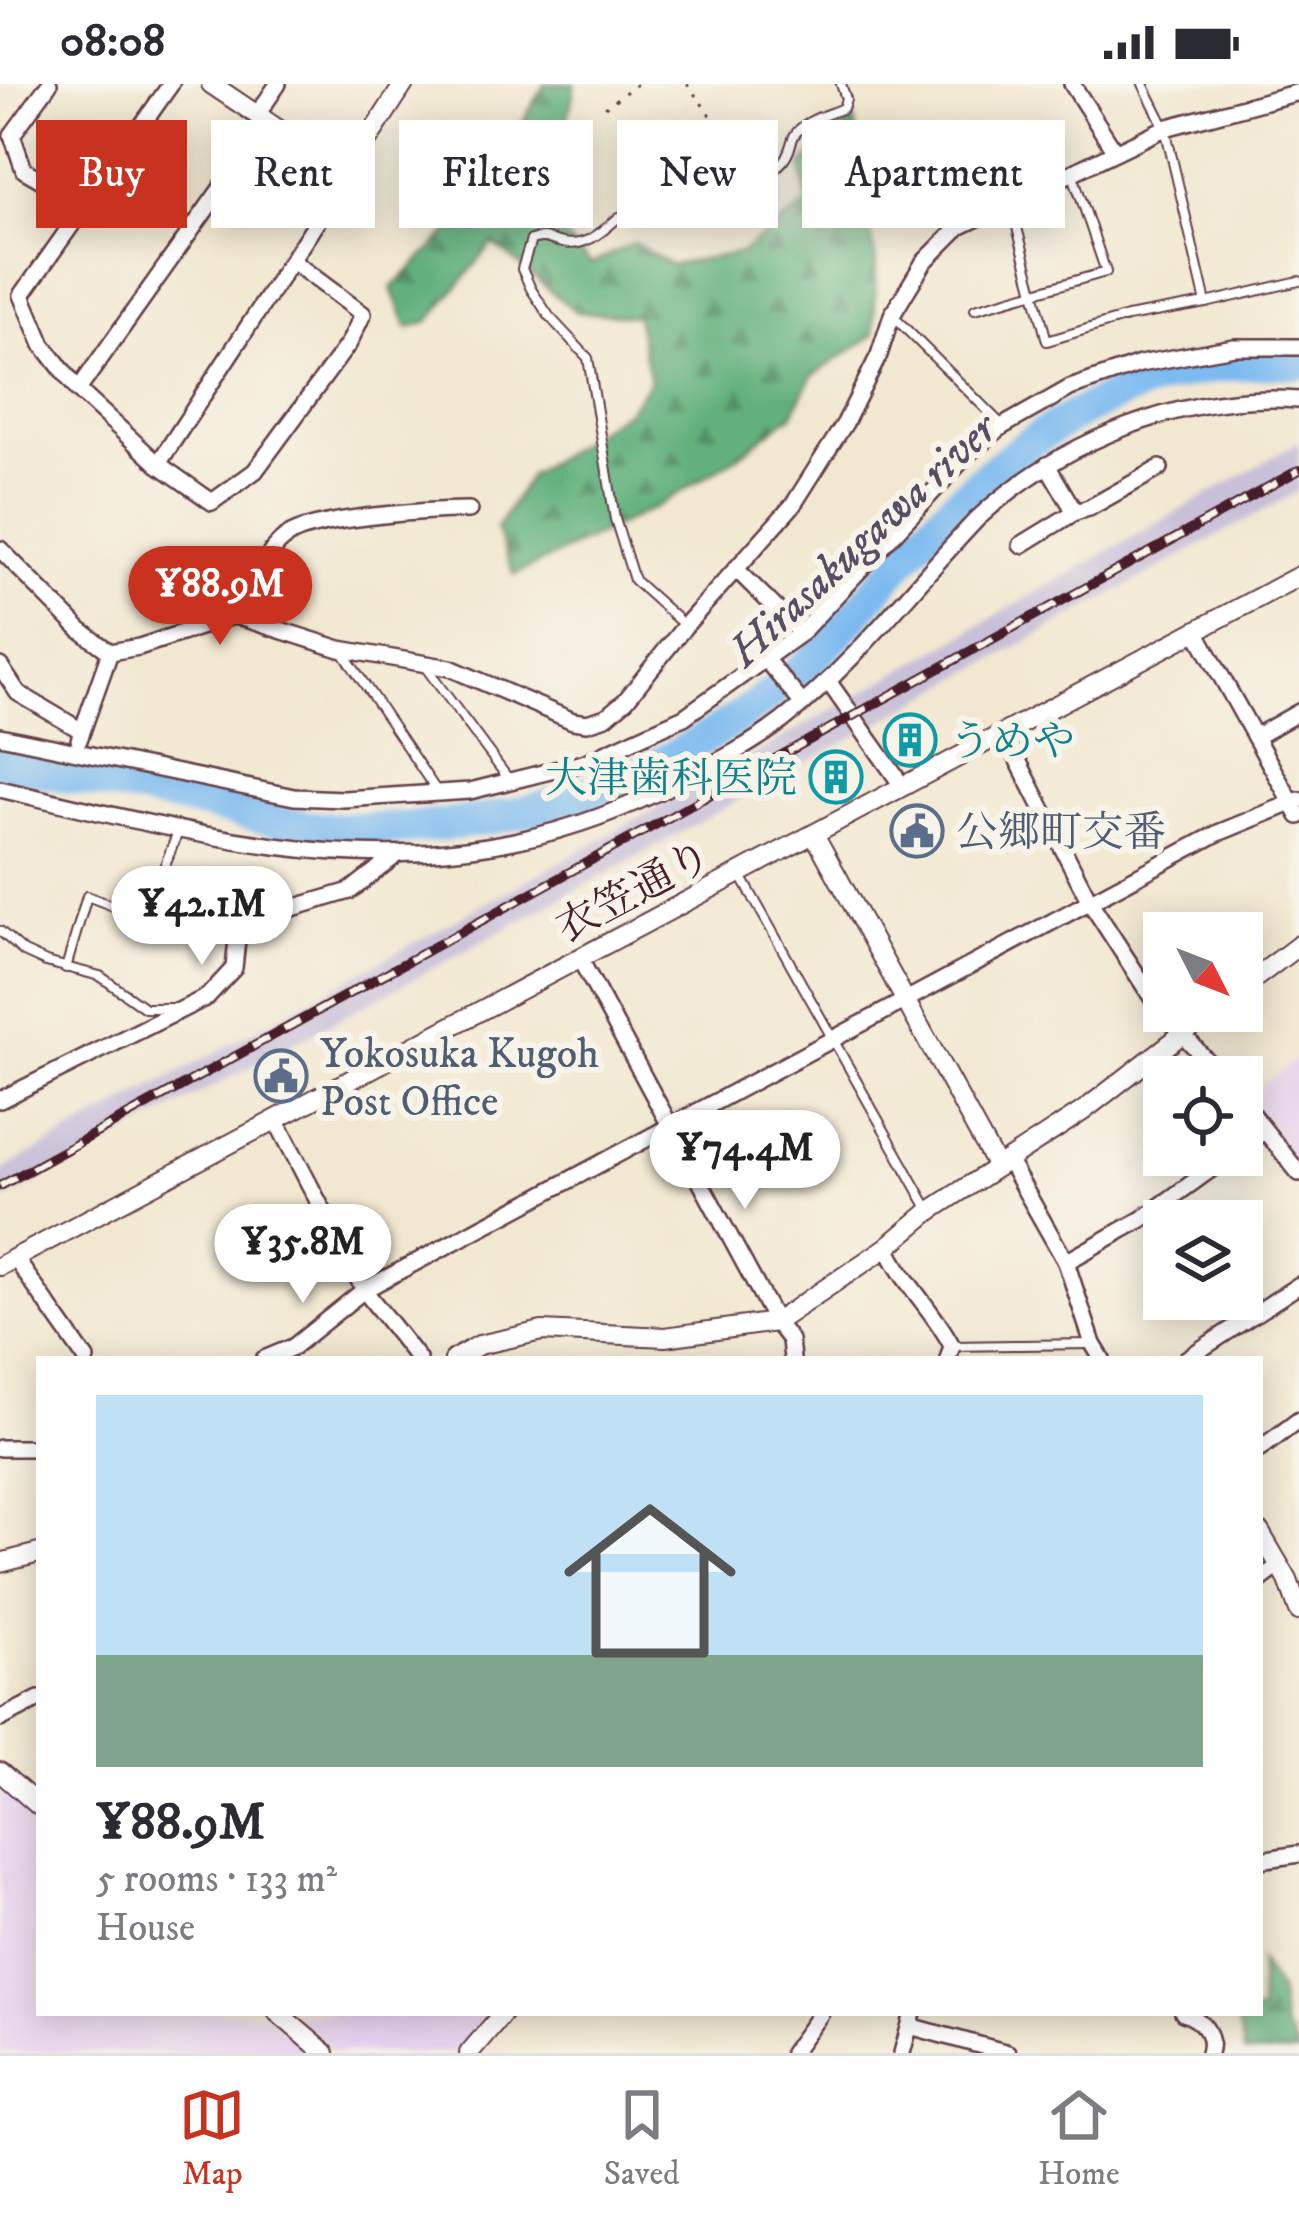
<!DOCTYPE html>
<html lang="en">
<head>
<meta charset="utf-8">
<style>
  body { margin:0; font-family:"IM FELL DW Pica","Noto Serif JP",serif; background:#f2f2f3; color:#2b2b33; height:100vh; display:flex; flex-direction:column; font-size:45px; white-space:nowrap }
  * { box-sizing:border-box; margin:0 }
  p { font-size:39px; color:#7c7c81 }
  .icon { flex:none; width:66px; height:66px; fill:none; stroke:currentColor; stroke-width:2; stroke-linecap:round; stroke-linejoin:round }
  .map { position:relative; flex:1; overflow:hidden }
  .drawer { position:absolute; left:36px; top:1272px; width:1227px; height:660px; display:flex; flex-direction:column; background:#fff; border-radius:0px; box-shadow:0 6px 30px #0003 }
  .drawer>* { flex:none }
  .top-card { position:absolute; left:36px; top:36px; width:1227px; height:108px; display:flex; gap:24px }
  .needle { width:78px; rotate:132deg }
  .buttons { position:absolute; left:1143px; top:828px; display:grid; gap:24px }
  .buttons a { display:grid; place-items:center; width:120px; height:120px; border-radius:0px; background:#fff; box-shadow:0 6px 30px #0003; font-size:60px }
  .price { position:absolute; translate:-50% -102px; padding:0 27px; border-radius:42px; background:#fff; color:#222; font-size:39px; line-height:78px; filter:drop-shadow(0 3px 6px #0008) }
  .price::after { content:''; position:absolute; left:50%; top:72px; width:36px; height:27px; margin-left:-18px; background:inherit; clip-path:polygon(0 0,100% 0,50% 100%) }
  .price.current { background:#c8321e; color:#fff }
  ul { padding:0; list-style:none }
  li { display:grid; align-content:center; gap:24px; height:636px; padding:0 60px }
  li span { display:grid; place-items:center; height:372px; border-radius:0px; color:#555 }
  li>.icon { margin-inline-start:auto }
  span .icon { width:216px; height:216px; fill:#fffc; stroke-width:1 }
  li b { font-size:51px }
  .chip { padding:0 42px; border-radius:0px; background:#fff; box-shadow:0 6px 30px #0003; font-size:42px; line-height:108px }
  .chip.current { background:#c8321e; color:#fff }
  .status { display:flex; justify-content:space-between; align-items:center; height:84px; padding:0 60px; background:#fff; direction:ltr }
  .status svg { height:33px; fill:currentColor }
  .tab-bar { display:flex; justify-content:space-around; align-items:center; height:168px; border-top:3px solid #e1e1e2; background:#fff; font-size:33px; color:#7c7c81 }
  .tab-bar a { display:grid; justify-items:center; gap:6px }
  .tab-bar .current { color:#c8321e }
  .map>svg:first-child { display:block }
  .built { fill:#e7d2ef }
  .railway { fill:#c8bfd8 }
  .forest { fill:url(#forest-firs); stroke:#566854; stroke-width:3 }
  .lines { fill:none; stroke-linecap:round; stroke-linejoin:round }
  .river { stroke:#7cbaf0; stroke-width:33 }
  .service-casing { stroke:#633d44; stroke-width:12 }
  .minor-casing { stroke:#633d44; stroke-width:20 }
  .tertiary-casing { stroke:#633d44; stroke-width:22 }
  .path { stroke:#633d44; stroke-width:3; stroke-dasharray:3 9; stroke-linecap:butt }
  .service { stroke:#fff; stroke-width:8 }
  .minor { stroke:#fff; stroke-width:15 }
  .tertiary { stroke:#fff; stroke-width:18 }
  .rail-casing { stroke:#4a1f2b; stroke-width:10 }
  .rail { stroke:#f7f3e8; stroke-width:6; stroke-dasharray:18; stroke-linecap:butt }
  .labels { text-anchor:middle; stroke-width:12; stroke-linejoin:round; paint-order:stroke }
  .culture-label { font-size:42px; fill:#0d838f; stroke:#f7f3e8; text-anchor:start }
  .service-label { font-size:42px; fill:#4e5e75; stroke:#f7f3e8; text-anchor:start }
  .street-label { font-size:42px; fill:#4a1f2b; stroke:#f7f3e8 }
  .water-label { font-size:45px; font-style:italic; fill:#594e66; stroke:#f7f3e8 }
</style>
</head>
<body>
<div class="status"><b>08:08</b><svg viewBox="0 0 49 12"><path d="M0 12V9h3v3zM5 12V6h3v6zM10 12V3h3v9zM15 12V0h3v12zM26 1h20v11H26zM47 4h2v5h-2z"/></svg></div>
<div class="map">
<svg width="1299" height="1969" viewBox="0 0 1299 1969">
  <defs>
    <pattern id="forest-firs" width="22" height="20" patternUnits="userSpaceOnUse" patternTransform="scale(3)"><rect width="22" height="20" fill="#62b17d"/><path d="M5 1l3.5 6h-7zM16 11l3.5 6h-7z" fill="#538f67"/></pattern>
  </defs>
  <rect width="100%" height="100%" fill="#f7f3e8"/>
  <filter id="ink" filterUnits="userSpaceOnUse"><feTurbulence type="fractalNoise" baseFrequency=".00833" numOctaves="2"/><feDisplacementMap in="SourceGraphic" scale="24" xChannelSelector="R" yChannelSelector="G"/><feConvolveMatrix kernelMatrix="1 2 1 2 8 2 1 2 1" color-interpolation-filters="sRGB"/></filter>
  <filter id="wash" filterUnits="userSpaceOnUse"><feTurbulence type="fractalNoise" baseFrequency=".004" numOctaves="4" result="noise"/><feDisplacementMap in="SourceGraphic" scale="48" xChannelSelector="R" yChannelSelector="G"/><feGaussianBlur stdDeviation="2.7" result="paint"/><feColorMatrix in="noise" values="0 0 0 0 0 0 0 0 0 0 0 0 0 0 0 0 0 1.4 0 .05"/><feComposite in="paint" operator="in"/></filter>
  <g filter="url(#wash)">
    <rect width="100%" height="100%" fill="#f2e8d1"/>
    <!-- built -->
    <g class="built">
      <path d="M1299 973V1087L1246 1014Z"/>
      <path d="M0 1700 39 1734V1929H264L310 1969H0Z"/>
      <path d="M290 1929H491L456 1969H336Z"/>
    </g>
    <!-- railway -->
    <path class="railway" d="M1299 358V407L509 843 0 1118V1087L711 695Z"/>
    <!-- forest -->
    <g class="forest">
      <path d="M545 0H575L557 87 532 119 591 180 634 159 671 181 742 168 807 120 802 81 854 34 876 180 874 251 812 292 792 331 732 376 656 423 514 491 496 445 530 391 629 325 650 297 636 232 576 228 493 159 429 237 408 244 392 204 470 127Z"/>
      <path d="M1260 1878 1278 1906 1283 1942 1298 1969H1244L1235 1929H1260Z"/>
    </g>
    <g class="lines">
      <!-- river -->
      <path class="river" d="M0 679C71 693 143 707 214 722 249 729 286 742 321 744 378 747 437 744 493 734 603 715 709 662 794 592 842 553 886 490 930 445 1027 343 1154 270 1299 279"/>
    </g>
  </g>
  <g filter="url(#ink)">
    <g class="lines">
      <!-- service casing -->
      <g class="service-casing">
        <g id="service">
          <path d="M1143 0 1165 44 1206 219 1299 197"/>
          <path d="M1010 117 1047 257 1127 233 1206 219"/>
          <path d="M975 225 1106 188 1073 91"/>
          <path d="M894 233 1002 341"/>
          <path d="M683 540 634 496 615 435 588 274 549 232 531 205 522 185 531 156C546 151 548 156 562 159 586 164 603 147 619 133 666 147 751 114 783 77 790 69 790 61 794 52 803 36 827 31 843 24L846 15 841 0"/>
          <path d="M342 567 438 709"/>
          <path d="M426 584 510 697"/>
          <path d="M740 790 929 1126"/>
          <path d="M0 847 24 868 46 878 100 892 145 924H179"/>
          <path d="M66 884 87 812 144 834 178 748"/>
          <path d="M952 1262 1091 1260"/>
        </g>
      </g>
      <!-- minor casing -->
      <g class="minor-casing">
        <g id="minor">
          <path d="M49 0 12 51 24 86 85 121"/>
          <path d="M1072 0 1114 66"/>
          <path d="M257 31 278 0"/>
          <path d="M268 38 78 306 158 380 212 418 255 387 349 259 363 230 292 177"/>
          <path d="M78 306 43 261 22 211 171 0"/>
          <path d="M158 380 333 113 339 86"/>
          <path d="M1047 381 1075 428 1089 424 1160 384"/>
          <path d="M1021 461 1075 428"/>
          <path d="M0 465 80 546 110 568 139 563 233 532 242 534 340 565 450 584 573 637 587 639 606 633 626 616 685 542 793 421 845 339 879 271 892 231 924 178 959 143 1165 44 1299 8"/>
          <path d="M736 485 801 549"/>
          <path d="M242 534C253 506 261 472 286 453 313 433 432 426 469 426"/>
          <path d="M1196 547 1299 732"/>
          <path d="M766 576 803 620"/>
          <path d="M0 582 18 609 82 647"/>
          <path d="M828 597 903 703"/>
          <path d="M1004 649 1090 818 1156 920 1221 993"/>
          <path d="M0 652 294 713 344 715 470 707 583 679 684 633 801 549 969 369 1003 342 1070 304 1140 280 1234 263H1299"/>
          <path d="M1255 653 1299 628"/>
          <path d="M79 656 110 568"/>
          <path d="M0 705C243 762 444 820 680 697 715 679 751 661 782 637 855 580 913 502 977 435 1061 357 1183 307 1299 316"/>
          <path d="M580 875 776 1238 790 1256 792 1275"/>
          <path d="M0 1016 207 913 234 884 238 846 245 838 350 807 395 772"/>
          <path d="M1242 1018 1299 1089"/>
          <path d="M276 1036 364 1206 418 1275"/>
          <path d="M1242 1063 1264 1047"/>
          <path d="M1008 1076 1066 1178 1093 1260 1102 1275"/>
          <path d="M887 1163C904 1201 934 1226 952 1262L948 1275"/>
          <path d="M15 1174 86 1275"/>
          <path d="M1066 1178 1142 1135 1231 1071"/>
          <path d="M264 1275 293 1263 364 1206 1218 749 1299 716"/>
          <path d="M1186 1275 1299 1201"/>
          <path d="M0 1364H39"/>
          <path d="M1260 1365 1299 1336"/>
          <path d="M1260 1496 1280 1481"/>
          <path d="M0 1635 39 1615"/>
          <path d="M1260 1776 1299 1770"/>
          <path d="M1183 1929C1201 1935 1215 1949 1209 1969"/>
          <path d="M910 1942 1008 1969"/>
          <path d="M792 1969 821 1929"/>
          <path d="M902 1969 913 1929"/>
        </g>
      </g>
      <!-- tertiary casing -->
      <g class="tertiary-casing">
        <g id="tertiary">
          <path d="M211 0 339 86 356 74 404 0"/>
          <path d="M814 750 997 1083"/>
          <path d="M1242 904 1299 861"/>
          <path d="M0 1182 1299 492"/>
          <path d="M454 1275 479 1261 542 1247 665 1253 776 1238 887 1163 930 1127 1083 1027 1212 927"/>
          <path d="M1260 1448 1288 1496 1299 1527"/>
          <path d="M0 1479 39 1469"/>
          <path d="M0 1688 39 1722"/>
          <path d="M278 1929 325 1969"/>
          <path d="M469 1969 503 1929"/>
        </g>
      </g>
      <!-- path -->
      <g class="path">
        <path d="M687 0 752 87"/>
        <path d="M605 23 637 0"/>
      </g>
      <!-- service -->
      <use href="#service" class="service"/>
      <!-- minor -->
      <use href="#minor" class="minor"/>
      <!-- tertiary -->
      <use href="#tertiary" class="tertiary"/>
      <!-- rail casing -->
      <g class="rail-casing">
        <path id="rail" d="M0 1102 1299 386"/>
      </g>
      <!-- rail -->
      <use href="#rail" class="rail"/>
    </g>
  </g>
  <!-- icons -->
  <defs>
    <g id="building-ring" transform="scale(2.7)"><circle r="9.5" fill="#f7f3e8" stroke="#0f9aa8" stroke-width="1.5"/><path d="M-4-6H4V6H1V3H-1V6H-4ZM-2.5-4.3h1.7v1.8h-1.7ZM.8-4.3h1.7v1.8H.8ZM-2.5-1h1.7V.8h-1.7ZM.8-1h1.7V.8H.8Z" fill="#0f9aa8"/></g>
    <g id="civic-ring" transform="scale(2.7)"><circle r="9.5" fill="#f7f3e8" stroke="#5c6f8a" stroke-width="1.5"/><path d="M-.6-6.5H3V-4.5H.6V-3L4-1V1h2V6H-6V1h2V-1L-.6-3ZM-1.2 2.5V6h2.4V2.5Z" fill="#5c6f8a"/></g>
  </defs>
  <g fill-rule="evenodd">
    <use href="#building-ring" x="910" y="656"/>
    <use href="#building-ring" x="836" y="693"/>
    <use href="#civic-ring" x="917" y="747"/>
    <use href="#civic-ring" x="281" y="992"/>
  </g>
  <g class="labels">
    <!-- culture labels -->
    <g class="culture-label">
      <text x="949" y="671">うめや</text>
      <text x="797" y="708" text-anchor="end">大津歯科医院</text>
    </g>
    <!-- service labels -->
    <g class="service-label">
      <text x="956" y="762">公郷町交番</text>
      <text x="320" y="983">Yokosuka Kugoh<tspan x="320" dy="48">Post Office</tspan></text>
    </g>
    <!-- street labels -->
    <g class="street-label">
      <text transform="translate(633 806) rotate(-28)" y="15">衣笠通り</text>
    </g>
    <!-- water labels -->
    <g class="water-label">
      <text transform="translate(861 455) rotate(-43)" y="16">Hirasakugawa river</text>
    </g>
  </g>
</svg>
<div class="buttons">
<a><svg class="needle" viewBox="-14 -14 28 28"><path d="M0-13l5 13h-10z" fill="#e53935"/><path d="M0 13l5-13h-10z" fill="#7c7c81"/></svg></a>
<a><svg class="icon" aria-label="locate" viewBox="0 0 24 24"><circle cx="12" cy="12" r="6"/><path d="M12 2v4M12 18v4M2 12h4M18 12h4"/></svg></a>
<a><svg class="icon" aria-label="layers" viewBox="0 0 24 24"><path d="M12 4l9 5-9 5-9-5zM3 14l9 5 9-5"/></svg></a>
</div>
<b class="price current" style="left:220px;top:564px">¥88.9M</b>
<b class="price" style="left:202px;top:884px">¥42.1M</b>
<b class="price" style="left:745px;top:1128px">¥74.4M</b>
<b class="price" style="left:303px;top:1222px">¥35.8M</b>
<div class="top-card">
<a class="chip current">Buy</a>
<a class="chip">Rent</a>
<a class="chip">Filters</a>
<a class="chip">New</a>
<a class="chip">Apartment</a>
</div>
<section class="drawer">
<ul>
<li><span style="background:linear-gradient(#bfe0f5 70%,#7fa58c 0)"><svg class="icon" aria-label="home" viewBox="0 0 24 24"><path d="M3 11l9-7 9 7M6 9v11h12V9"/></svg></span><div><b>¥88.9M</b><p>5 rooms · 133 m²</p><p>House</p></div></li>
</ul>
</section>
</div>
<nav class="tab-bar">
<a class="current"><svg class="icon" aria-label="map" viewBox="0 0 24 24"><path d="M3 6l6-2 6 2 6-2v14l-6 2-6-2-6 2zM9 4v14M15 6v14"/></svg>Map</a>
<a><svg class="icon" aria-label="saved" viewBox="0 0 24 24"><path d="M7 4h10v16l-5-4-5 4z"/></svg>Saved</a>
<a><svg class="icon" aria-label="home" viewBox="0 0 24 24"><path d="M3 11l9-7 9 7M6 9v11h12V9"/></svg>Home</a>
</nav>
</body>
</html>
